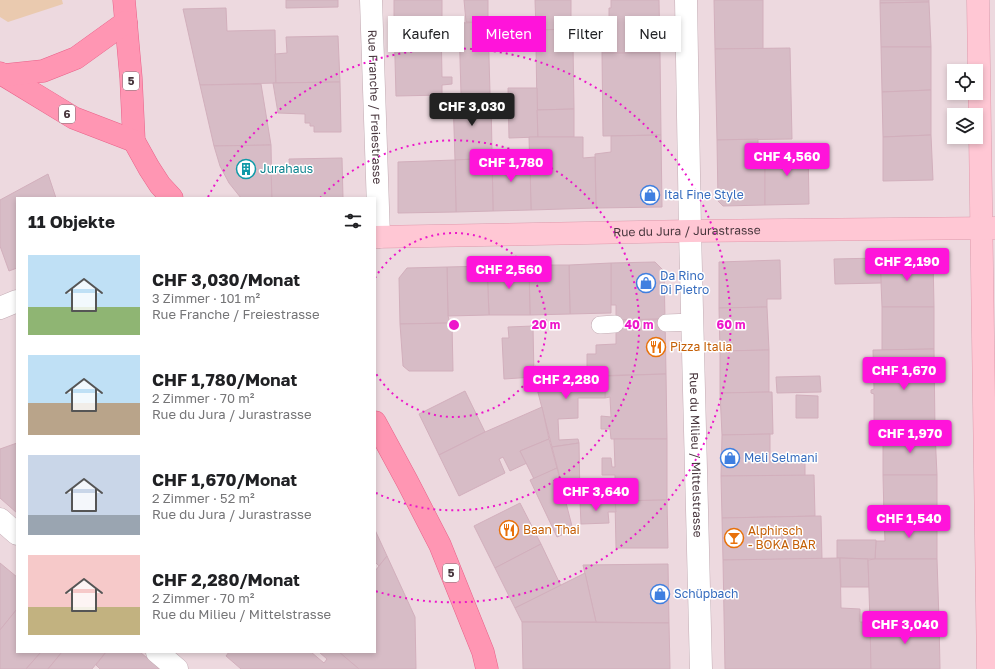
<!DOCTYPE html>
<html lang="de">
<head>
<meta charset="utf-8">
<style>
  body { margin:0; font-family:"Golos Text",sans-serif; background:#f6f6f6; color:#202124; height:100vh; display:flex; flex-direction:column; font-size:15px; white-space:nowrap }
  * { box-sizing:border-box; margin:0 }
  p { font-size:13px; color:#757577 }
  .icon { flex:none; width:22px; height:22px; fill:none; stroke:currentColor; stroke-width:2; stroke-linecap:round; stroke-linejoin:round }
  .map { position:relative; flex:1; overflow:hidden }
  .drawer { position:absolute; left:16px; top:197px; width:360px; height:456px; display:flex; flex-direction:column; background:#fff; border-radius:0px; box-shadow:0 2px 6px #0003 }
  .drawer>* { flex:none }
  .banner { position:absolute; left:388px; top:16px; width:380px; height:36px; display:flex; gap:8px }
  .controls { position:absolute; left:947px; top:64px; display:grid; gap:8px }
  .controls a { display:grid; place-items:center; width:36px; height:36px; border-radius:0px; background:#fff; box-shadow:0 2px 6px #0003; font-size:20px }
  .price { position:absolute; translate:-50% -34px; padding:0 9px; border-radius:4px; background:#ff14da; color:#fff; font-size:13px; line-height:26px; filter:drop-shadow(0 1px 2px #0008) }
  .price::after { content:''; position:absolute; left:50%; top:24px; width:12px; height:9px; margin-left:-6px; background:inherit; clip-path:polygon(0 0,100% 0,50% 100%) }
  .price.selected { background:#222; color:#fff }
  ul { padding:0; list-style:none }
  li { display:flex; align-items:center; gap:12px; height:100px; padding:0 12px }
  li span { display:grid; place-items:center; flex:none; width:112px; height:80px; border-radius:0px; color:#555 }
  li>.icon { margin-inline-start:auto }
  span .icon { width:48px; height:48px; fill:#fffc; stroke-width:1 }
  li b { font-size:17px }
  h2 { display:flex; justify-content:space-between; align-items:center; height:48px; padding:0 12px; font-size:17px }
  .tag { padding:0 14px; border-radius:0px; background:#fff; box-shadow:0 2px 6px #0003; font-size:14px; line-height:36px }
  .tag.selected { background:#ff14da; color:#fff }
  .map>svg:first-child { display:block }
  .residential { fill:#edd9df; fill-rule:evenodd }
  .green { fill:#eacaaf }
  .building { fill:#d7bcc6; stroke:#d2afbc }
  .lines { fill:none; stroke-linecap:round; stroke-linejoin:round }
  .lane-casing { stroke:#c3acb4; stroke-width:18 }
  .street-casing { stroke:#c3acb4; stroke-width:23 }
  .secondary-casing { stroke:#df9bad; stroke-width:23 }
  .primary-casing { stroke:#e96189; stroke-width:23 }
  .lane { stroke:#fff; stroke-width:17 }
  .street { stroke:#fff; stroke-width:22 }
  .secondary { stroke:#ffc7d4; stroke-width:22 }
  .primary { stroke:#ff96b3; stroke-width:22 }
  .ring { fill:none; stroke:#ed17ca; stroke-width:2; stroke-dasharray:2 4 }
  .labels { text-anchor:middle; stroke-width:3; stroke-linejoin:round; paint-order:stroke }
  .shield { fill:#fff; stroke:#7f7277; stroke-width:1 }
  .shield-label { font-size:11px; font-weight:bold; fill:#48363d }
  .street-label { font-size:12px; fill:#48363d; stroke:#fff }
  .culture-label { font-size:12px; fill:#0d838f; stroke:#fff; text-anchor:start }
  .shop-label { font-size:12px; fill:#366cbe; stroke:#fff; text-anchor:start }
  .food-label { font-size:12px; fill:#c56008; stroke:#fff; text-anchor:start }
  .centre { fill:#ed17ca; stroke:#fff; stroke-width:2 }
  .ring-label { font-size:12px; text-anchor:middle; font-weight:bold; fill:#ed17ca; stroke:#fff; stroke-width:3; stroke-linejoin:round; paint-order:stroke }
</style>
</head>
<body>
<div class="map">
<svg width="995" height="669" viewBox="0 0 995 669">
  <rect width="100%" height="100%" fill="#f4e7eb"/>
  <!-- residential -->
  <path class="residential" d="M0 0H995V669H0ZM954 71H976V93H954ZM954 115H976V137H954ZM17 198H375V652H17Z"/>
  <!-- green -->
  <path class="green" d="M0 0H62L63 4 8 22 0 17Z"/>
  <!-- building -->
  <g class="building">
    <path d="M286 0H338V7L286 8Z"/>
    <path d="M394 0H442V22L394 23Z"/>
    <path d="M464 0H488V22H466Z"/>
    <path d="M535 0H571V29L536 30Z"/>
    <path d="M611 0H659L660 53H602V51H612L611 21H609V8H611Z"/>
    <path d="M714 0H763V49H715Z"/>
    <path d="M880 0H929V2L880 3Z"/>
    <path d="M929 2 931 47H881L880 3Z"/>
    <path d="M226 8 227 31 275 30 276 83 200 85 183 9Z"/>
    <path d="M441 22 442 77H452V84L442 85V95L396 96 394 23Z"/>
    <path d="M488 22 490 93 461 94 459 23Z"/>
    <path d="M571 29 572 44H573L574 109 537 110 536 45H538V30Z"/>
    <path d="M338 36 340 82 276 83 275 54 287 53 286 37Z"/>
    <path d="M881 47H931V90L882 92Z"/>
    <path d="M790 48 792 139 717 140 715 49Z"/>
    <path d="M602 53H660L661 135 603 136Z"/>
    <path d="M340 82 341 132H314V126H310V123H305V114L278 113 273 83Z"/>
    <path d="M261 84 271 145 214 146 200 85Z"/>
    <path d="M508 88H537L538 137 509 138Z"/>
    <path d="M931 90V135L883 137 882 92Z"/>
    <path d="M453 97H491L492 152 475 153V159L455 160Z"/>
    <path d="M574 109V137H538L537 110Z"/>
    <path d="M661 135 662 207 596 208 595 154 611 152V136Z"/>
    <path d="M931 135 933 180 883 181V137Z"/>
    <path d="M529 137H583V158L595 157 596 208 531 210Z"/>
    <path d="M758 139V156H765V205L723 206 718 201 717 140Z"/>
    <path d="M271 145 272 198H241L229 183 220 166 214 146Z"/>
    <path d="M788 146H808L809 204 765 205V153H788Z"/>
    <path d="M492 152H508L509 159H530L531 210 493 211Z"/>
    <path d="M492 152 493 211 456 212 455 160 475 159V153Z"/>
    <path d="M342 158 343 198H272L271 172H290L289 159Z"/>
    <path d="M455 160 456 212 398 213V162Z"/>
    <path d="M48 174 56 198H17V268L9 271 0 246V200Z"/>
    <path d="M933 257 934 307H882L880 258Z"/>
    <path d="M880 258 881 283 835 284 834 259Z"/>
    <path d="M780 260 781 299H767V307L719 308V262Z"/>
    <path d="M655 262 664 271 665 319 616 320V305H611V263Z"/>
    <path d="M611 263V313L570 314 569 265Z"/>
    <path d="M529 265H569L570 314 530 315Z"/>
    <path d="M529 265 530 315H489L487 266Z"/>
    <path d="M487 266 489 315 448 316 447 267Z"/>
    <path d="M447 267 448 316 450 323 400 324 399 278 407 268Z"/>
    <path d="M767 307 769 350 720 351 719 308Z"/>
    <path d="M882 307H934V349L882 350Z"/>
    <path d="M665 319 666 374 587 376V354H596V345L616 344V320Z"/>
    <path d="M450 323H452L453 371H409L403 366 400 324Z"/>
    <path d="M533 326 534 377 504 379 502 338H509L508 327Z"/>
    <path d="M934 349 935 432 874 433V394L871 393V390L874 389 873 350Z"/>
    <path d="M769 350V392L720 393V351Z"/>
    <path d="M666 374 667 439H611L610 429H601V416L611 417 610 397 605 398V376Z"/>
    <path d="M587 376H605V398H578V418L558 419 559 440 578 439 579 443 552 447 534 377Z"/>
    <path d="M820 376 821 392 777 393 776 377Z"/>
    <path d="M465 391 485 432 439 455 419 414Z"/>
    <path d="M772 392 773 434 722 435 720 393Z"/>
    <path d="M796 395 818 396V418H796Z"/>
    <path d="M542 407 549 439 520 451 527 463 510 471 503 457 499 459 505 473 459 496 439 455 485 432Z"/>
    <path d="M935 432 937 475H883V433Z"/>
    <path d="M770 434V461L805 460V476H721L722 435Z"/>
    <path d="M549 439 557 468 534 479 520 451Z"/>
    <path d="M614 439H667V500L615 501V475H602V458H611L612 467H615Z"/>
    <path d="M17 443V513L0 498V449Z"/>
    <path d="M579 443 580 501H566L552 447Z"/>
    <path d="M557 468 573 530 557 537 530 480Z"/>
    <path d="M814 475 815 516 722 518 721 476Z"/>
    <path d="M883 475H937V517H884Z"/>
    <path d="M667 500 668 548H616L615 501Z"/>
    <path d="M580 501H615L616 512H608L609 523 581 524Z"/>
    <path d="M520 503 541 544 495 568 474 526Z"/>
    <path d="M821 516 822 559 723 560 722 518Z"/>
    <path d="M884 517H937V559H875L876 541H885Z"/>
    <path d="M375 530 387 556 379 566 375 562Z"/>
    <path d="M837 540H876L875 559 837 558Z"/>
    <path d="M541 544 561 586 515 608 495 568Z"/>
    <path d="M387 556 415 617 416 669H359L339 652H375V571Z"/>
    <path d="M840 558 841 608 860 609V622H870L871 669H725L723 560Z"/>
    <path d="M840 558 868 559 869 587H841Z"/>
    <path d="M875 559H937L939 620 870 622 868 560Z"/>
    <path d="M0 563 17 577V609L0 630Z"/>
    <path d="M668 564 669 623 596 622 583 565Z"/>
    <path d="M585 573 596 622H522L515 608Z"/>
    <path d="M17 609V652H41L26 669H0V630Z"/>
    <path d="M939 620 940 669H871L870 622Z"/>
    <path d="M522 622 669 623 670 669H523Z"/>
    <path d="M41 652H62L48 669H26Z"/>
    <path d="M62 652H106L92 669H48Z"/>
    <path d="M106 652H140L160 669H100L96 665Z"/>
    <path d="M229 652H311L324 663 327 659 319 652H339L359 669H241L226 656Z"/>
  </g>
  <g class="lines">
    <!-- lane casing -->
    <g class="lane-casing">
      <g id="lane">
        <path d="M666 323 693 322"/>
        <path d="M600 325 615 324"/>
      </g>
    </g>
    <!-- street casing -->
    <g class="street-casing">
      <g id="street">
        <path id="s1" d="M371 0 379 237"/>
        <path id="s2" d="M686 0 690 231 701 669"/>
        <path d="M0 308 17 301"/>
        <path d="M0 519 17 534"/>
        <path d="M157 652 177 669"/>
      </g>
    </g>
    <!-- secondary casing -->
    <g class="secondary-casing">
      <g id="secondary">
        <path d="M978 0 988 669"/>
        <path id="s3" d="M375 237 690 231 995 228"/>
      </g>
    </g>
    <!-- primary casing -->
    <g class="primary-casing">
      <g id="primary">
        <path d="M124 0 131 78 134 141 149 168 160 185 172 198"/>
        <path d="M0 73 74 118 134 141"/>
        <path d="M5 75 43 71 76 58 126 22"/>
        <path d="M375 422 407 481 440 545 483 652 487 669"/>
      </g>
    </g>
    <!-- lane -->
    <use href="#lane" class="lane"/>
    <!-- street -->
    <use href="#street" class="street"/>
    <!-- secondary -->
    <use href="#secondary" class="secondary"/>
    <!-- primary -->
    <use href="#primary" class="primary"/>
  </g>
  <!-- distance rings -->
  <g class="ring">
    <path d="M375 278A92 92 0 1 1 375 372"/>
    <path d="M320 198A185 185 0 1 1 376 493"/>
    <path d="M208 197A277 277 0 1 1 375 591"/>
  </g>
  <!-- icons -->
  <defs>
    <g id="building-ring" transform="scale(1)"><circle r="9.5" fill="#fff" stroke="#0f9aa8" stroke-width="1.5"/><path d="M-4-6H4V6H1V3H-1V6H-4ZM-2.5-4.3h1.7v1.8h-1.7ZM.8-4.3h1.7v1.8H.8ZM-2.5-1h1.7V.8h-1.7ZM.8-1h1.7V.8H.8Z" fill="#0f9aa8"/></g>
    <g id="shop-ring" transform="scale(1)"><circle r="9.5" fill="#fff" stroke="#3f7fe0" stroke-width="1.5"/><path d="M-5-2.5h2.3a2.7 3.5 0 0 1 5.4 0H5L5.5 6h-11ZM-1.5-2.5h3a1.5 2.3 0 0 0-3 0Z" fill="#3f7fe0"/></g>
    <g id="restaurant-ring" transform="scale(1)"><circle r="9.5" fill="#fff" stroke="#e8710a" stroke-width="1.5"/><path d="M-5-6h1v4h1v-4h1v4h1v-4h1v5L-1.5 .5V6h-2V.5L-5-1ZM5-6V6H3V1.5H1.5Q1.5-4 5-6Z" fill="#e8710a"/></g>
    <g id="bar-ring" transform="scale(1)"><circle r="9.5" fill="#fff" stroke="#e8710a" stroke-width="1.5"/><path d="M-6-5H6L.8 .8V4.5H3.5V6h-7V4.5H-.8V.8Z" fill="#e8710a"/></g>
  </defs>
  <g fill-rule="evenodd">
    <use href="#building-ring" x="246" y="169"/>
    <use href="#shop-ring" x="650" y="195"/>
    <use href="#shop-ring" x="646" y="283"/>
    <use href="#restaurant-ring" x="656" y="347"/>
    <use href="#shop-ring" x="730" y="458"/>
    <use href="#restaurant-ring" x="509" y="530"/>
    <use href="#bar-ring" x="734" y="538"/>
    <use href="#shop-ring" x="660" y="594"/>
  </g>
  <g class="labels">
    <!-- shield labels -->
    <g class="shield">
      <rect x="123" y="72" width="16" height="18" rx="3"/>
      <rect x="59" y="105" width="16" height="18" rx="3"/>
      <rect x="443" y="564" width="16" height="18" rx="3"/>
    </g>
    <g class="shield-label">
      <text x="131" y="85">5</text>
      <text x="67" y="118">6</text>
      <text x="451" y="577">5</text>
    </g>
    <!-- street labels -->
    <g class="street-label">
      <text dy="4" stroke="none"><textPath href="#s1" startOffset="107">Rue Franche / Freiestrasse</textPath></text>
      <text dy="4" stroke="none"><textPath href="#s3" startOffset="312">Rue du Jura / Jurastrasse</textPath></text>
      <text dy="4" stroke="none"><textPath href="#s2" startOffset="455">Rue du Milieu / Mittelstrasse</textPath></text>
    </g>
    <!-- culture labels -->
    <g class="culture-label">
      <text x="260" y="173">Jurahaus</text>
    </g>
    <!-- shop labels -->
    <g class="shop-label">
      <text x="664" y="199">Ital Fine Style</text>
      <text x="660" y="280">Da Rino<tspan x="660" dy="14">Di Pietro</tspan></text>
      <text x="744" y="462">Meli Selmani</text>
      <text x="674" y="598">Schüpbach</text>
    </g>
    <!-- food labels -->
    <g class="food-label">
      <text x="670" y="351">Pizza Italia</text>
      <text x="523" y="534">Baan Thai</text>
      <text x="748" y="535">Alphirsch<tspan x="748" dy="14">- BOKA BAR</tspan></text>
    </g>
  </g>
  <circle cx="454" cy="325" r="6" class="centre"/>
  <g class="ring-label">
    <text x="546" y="329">20 m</text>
    <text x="639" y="329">40 m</text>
    <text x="731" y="329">60 m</text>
  </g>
</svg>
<div class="controls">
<a><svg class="icon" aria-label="locate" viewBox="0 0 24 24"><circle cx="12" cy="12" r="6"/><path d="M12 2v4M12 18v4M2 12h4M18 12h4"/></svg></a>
<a><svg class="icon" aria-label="layers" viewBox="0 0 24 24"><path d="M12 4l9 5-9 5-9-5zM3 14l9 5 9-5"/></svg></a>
</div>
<b class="price selected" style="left:472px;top:127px">CHF 3,030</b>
<b class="price" style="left:787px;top:177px">CHF 4,560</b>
<b class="price" style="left:511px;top:183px">CHF 1,780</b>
<b class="price" style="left:907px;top:282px">CHF 2,190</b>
<b class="price" style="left:509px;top:290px">CHF 2,560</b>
<b class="price" style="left:904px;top:391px">CHF 1,670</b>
<b class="price" style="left:566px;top:400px">CHF 2,280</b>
<b class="price" style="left:910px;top:454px">CHF 1,970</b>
<b class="price" style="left:596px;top:512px">CHF 3,640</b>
<b class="price" style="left:909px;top:539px">CHF 1,540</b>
<b class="price" style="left:905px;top:645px">CHF 3,040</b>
<div class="banner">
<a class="tag">Kaufen</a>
<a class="tag selected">Mieten</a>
<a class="tag">Filter</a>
<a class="tag">Neu</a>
</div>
<section class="drawer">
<h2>11 Objekte<svg class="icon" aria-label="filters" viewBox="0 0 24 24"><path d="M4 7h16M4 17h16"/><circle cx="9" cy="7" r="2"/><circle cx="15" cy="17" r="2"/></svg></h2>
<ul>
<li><span style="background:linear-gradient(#bfe0f5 65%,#8fb573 0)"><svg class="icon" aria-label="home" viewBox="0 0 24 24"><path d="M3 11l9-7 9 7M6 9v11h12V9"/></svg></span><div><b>CHF 3,030/Monat</b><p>3 Zimmer · 101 m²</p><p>Rue Franche / Freiestrasse</p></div></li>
<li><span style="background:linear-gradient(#bfe0f5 60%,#b9a48a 0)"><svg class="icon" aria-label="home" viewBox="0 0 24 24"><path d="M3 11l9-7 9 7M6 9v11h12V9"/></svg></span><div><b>CHF 1,780/Monat</b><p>2 Zimmer · 70 m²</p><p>Rue du Jura / Jurastrasse</p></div></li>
<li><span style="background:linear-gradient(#c9d6e8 75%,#9aa5b1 0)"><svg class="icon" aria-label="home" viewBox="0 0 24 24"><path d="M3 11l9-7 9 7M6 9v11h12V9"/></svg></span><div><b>CHF 1,670/Monat</b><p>2 Zimmer · 52 m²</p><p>Rue du Jura / Jurastrasse</p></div></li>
<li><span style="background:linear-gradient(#f6c9c9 65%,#c2b280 0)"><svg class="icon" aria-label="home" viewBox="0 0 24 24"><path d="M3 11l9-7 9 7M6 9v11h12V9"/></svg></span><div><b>CHF 2,280/Monat</b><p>2 Zimmer · 70 m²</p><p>Rue du Milieu / Mittelstrasse</p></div></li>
</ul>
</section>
</div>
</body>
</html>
